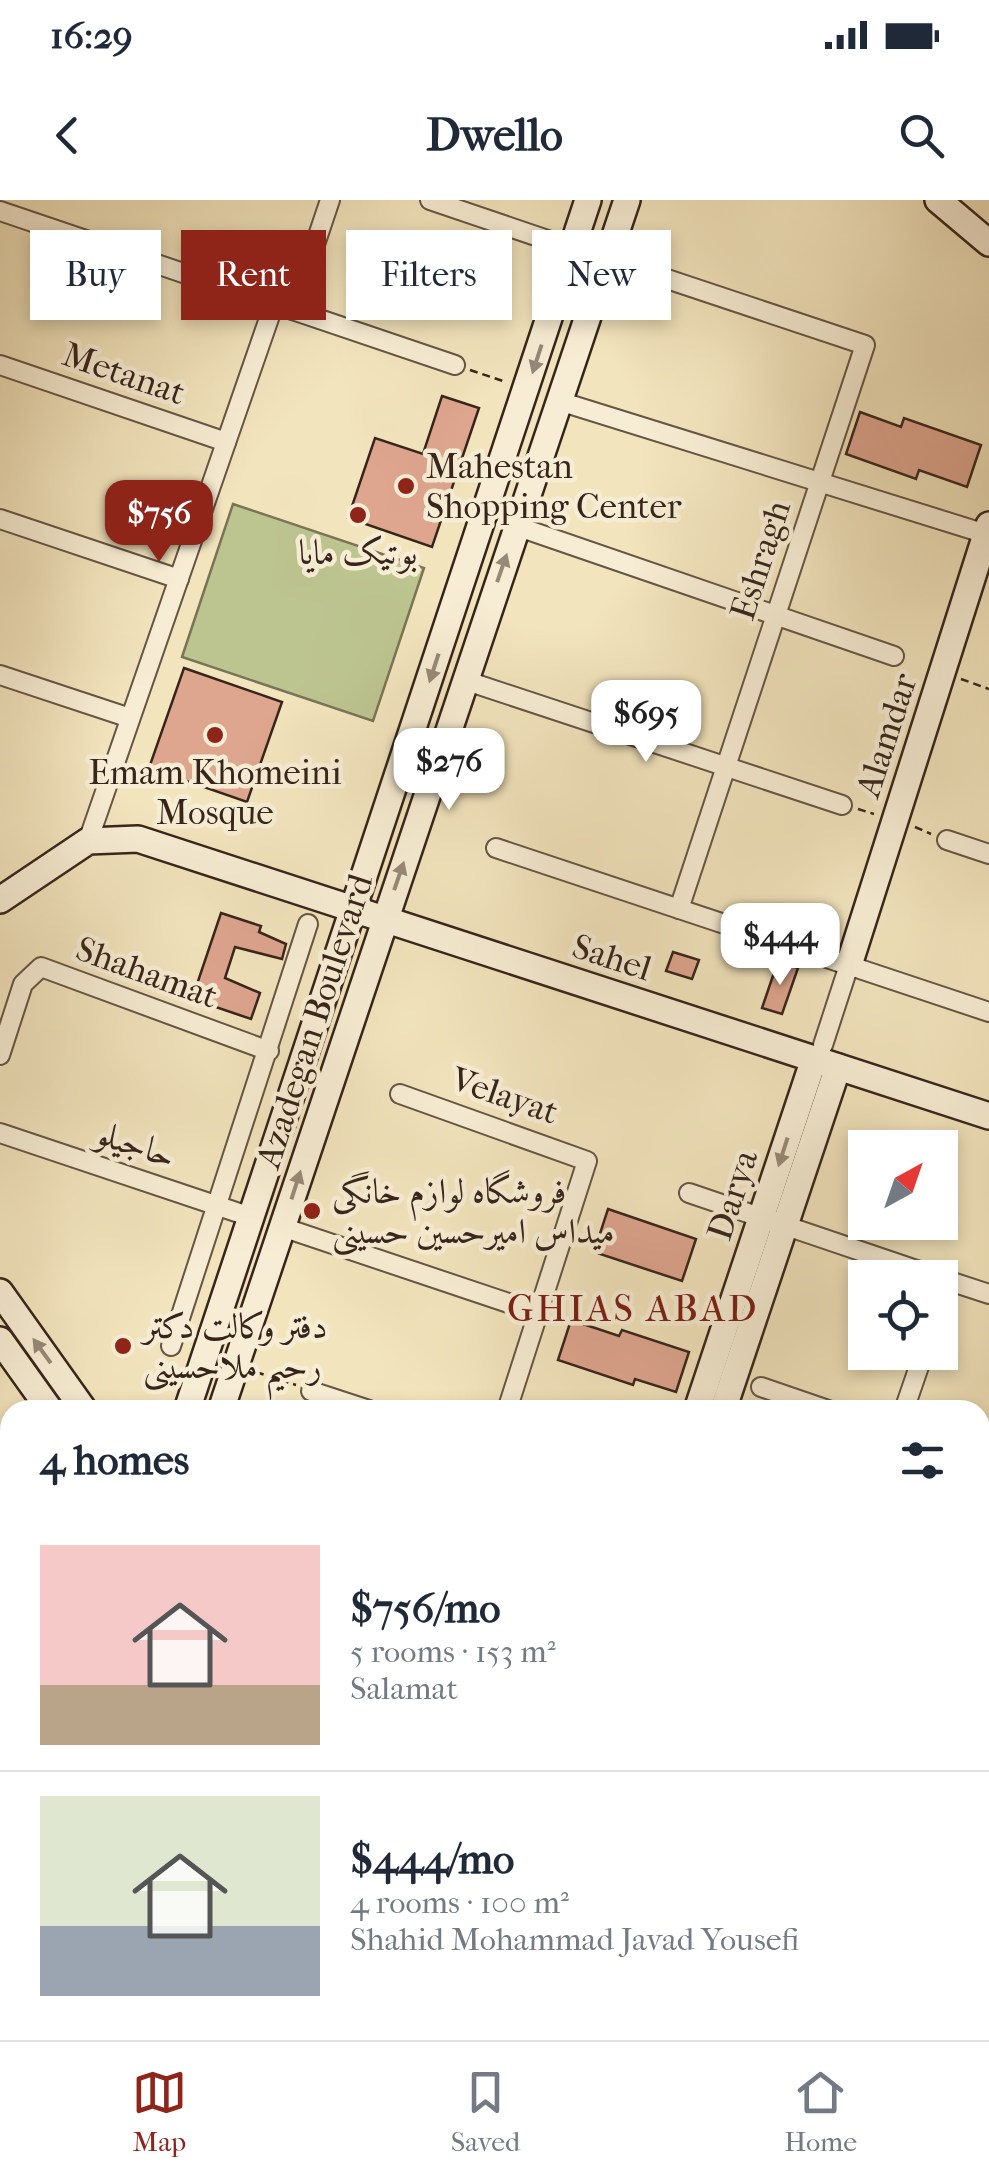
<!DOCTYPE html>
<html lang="en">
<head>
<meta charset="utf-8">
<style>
  body { margin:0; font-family:"IM FELL French Canon",Amiri,serif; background:#f2f2f3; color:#1f2937; height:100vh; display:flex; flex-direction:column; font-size:38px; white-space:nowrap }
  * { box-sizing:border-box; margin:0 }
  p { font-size:32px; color:#747a83 }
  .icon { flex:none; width:55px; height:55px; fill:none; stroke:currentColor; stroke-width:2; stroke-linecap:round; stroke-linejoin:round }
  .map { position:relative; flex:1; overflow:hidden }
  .details { position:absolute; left:0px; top:1200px; width:990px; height:640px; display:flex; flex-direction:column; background:#fff; border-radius:30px 30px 0 0; box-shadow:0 5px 15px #0003 }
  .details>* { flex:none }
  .banner { position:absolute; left:30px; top:30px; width:930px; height:90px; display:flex; gap:20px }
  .needle { width:65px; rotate:40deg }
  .tools { position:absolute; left:848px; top:930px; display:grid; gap:20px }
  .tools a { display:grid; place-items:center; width:110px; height:110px; border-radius:0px; background:#fff; box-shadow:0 5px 15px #0003; font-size:50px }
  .price { position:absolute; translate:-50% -85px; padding:0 22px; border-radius:20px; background:#fff; color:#222; font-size:32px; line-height:65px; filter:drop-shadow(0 2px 5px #0008) }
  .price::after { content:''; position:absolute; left:50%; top:60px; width:30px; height:22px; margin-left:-15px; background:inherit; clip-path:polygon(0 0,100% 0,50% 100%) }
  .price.on { background:#8f2418; color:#fff }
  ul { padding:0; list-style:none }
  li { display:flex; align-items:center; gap:30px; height:250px; padding:0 40px }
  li+li { border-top:2px solid #e0e1e3 }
  li span { display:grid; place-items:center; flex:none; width:280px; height:200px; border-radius:0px; color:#555 }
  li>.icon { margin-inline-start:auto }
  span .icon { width:120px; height:120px; fill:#fffc; stroke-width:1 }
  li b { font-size:42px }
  h2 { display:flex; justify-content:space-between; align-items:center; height:120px; padding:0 40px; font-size:42px }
  .pill { padding:0 35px; border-radius:0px; background:#fff; box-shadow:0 5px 15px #0003; font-size:35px; line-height:90px }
  .pill.on { background:#8f2418; color:#fff }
  .status { display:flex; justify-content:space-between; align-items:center; height:70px; padding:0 50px; background:#fff; direction:ltr }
  .status svg { height:28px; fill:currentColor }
  header { display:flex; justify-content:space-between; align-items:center; height:130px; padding:0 40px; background:#fff; font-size:45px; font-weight:700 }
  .dock { display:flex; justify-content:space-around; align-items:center; height:140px; border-top:2px solid #e0e1e3; background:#fff; font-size:28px; color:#747a83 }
  .dock a { display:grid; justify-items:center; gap:5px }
  .dock .on { color:#8f2418 }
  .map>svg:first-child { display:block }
  .green { fill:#bcc490; stroke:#7a7456; stroke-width:2.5 }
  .building { fill:#dea58f; stroke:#37251b; stroke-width:2.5 }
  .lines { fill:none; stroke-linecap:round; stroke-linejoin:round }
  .street-casing { stroke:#654; stroke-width:22 }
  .secondary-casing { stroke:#37251b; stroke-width:30 }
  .path { stroke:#37251b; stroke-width:2.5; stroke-dasharray:8 5; stroke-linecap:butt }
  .street { stroke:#f7edd4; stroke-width:18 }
  .secondary { stroke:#f7edd4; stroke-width:25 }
  .oneway { fill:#978978 }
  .poi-dot { fill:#8f2418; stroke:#f7edd4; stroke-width:4 }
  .labels { text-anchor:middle; stroke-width:9; stroke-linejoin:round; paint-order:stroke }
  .street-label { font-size:35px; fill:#37251b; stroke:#f7edd4 }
  .poi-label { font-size:35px; fill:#37251b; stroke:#f7edd4; text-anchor:start }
  .neighbourhood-label { font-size:38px; letter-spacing:2.5px; fill:#7a1f14; stroke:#f7edd4 }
</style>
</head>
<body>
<div class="status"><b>16:29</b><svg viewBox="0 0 49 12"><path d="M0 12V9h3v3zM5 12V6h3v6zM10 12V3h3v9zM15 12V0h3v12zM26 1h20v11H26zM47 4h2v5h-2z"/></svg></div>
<header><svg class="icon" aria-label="back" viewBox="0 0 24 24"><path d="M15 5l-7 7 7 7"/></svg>Dwello<svg class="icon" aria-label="search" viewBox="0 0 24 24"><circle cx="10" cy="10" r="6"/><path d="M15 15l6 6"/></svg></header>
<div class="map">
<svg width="989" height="1840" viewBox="0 0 989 1840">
  <rect width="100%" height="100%" fill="#f2e4bd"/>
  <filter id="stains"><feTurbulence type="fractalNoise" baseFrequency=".002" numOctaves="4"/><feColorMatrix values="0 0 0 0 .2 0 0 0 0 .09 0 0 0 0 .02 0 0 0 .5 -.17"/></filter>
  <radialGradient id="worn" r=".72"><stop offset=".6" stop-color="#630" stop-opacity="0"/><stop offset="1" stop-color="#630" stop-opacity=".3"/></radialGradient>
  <!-- green -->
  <path class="green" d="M233 304 424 368 373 521 182 457Z"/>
  <!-- building -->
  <g class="building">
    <path d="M442 196 479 208 432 347 348 318 375 238 423 254Z"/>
    <path d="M860 212 901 227 904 218 981 245 967 287 919 270 916 279 846 254Z"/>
    <path d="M184 468 282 502 247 602 149 568Z"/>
    <path d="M221 713 261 726 259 732 286 744 282 759 235 747 225 778 260 793 251 819 192 799Z"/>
    <path d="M673 752 699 760 692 779 666 771Z"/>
    <path d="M778 761 798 768 782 814 762 808Z"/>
    <path d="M608 1009 696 1039 682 1081 594 1052Z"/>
    <path d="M571 1120 619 1136 622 1130 689 1152 676 1192 635 1179 633 1185 558 1160Z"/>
  </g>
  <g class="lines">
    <!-- street casing -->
    <g class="street-casing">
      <g id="street">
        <path d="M430 0 574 49"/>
        <path d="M0 11 455 165"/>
        <path d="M607 59 865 145 679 709"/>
        <path d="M293 110 330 0"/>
        <path d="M0 165 226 242"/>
        <path d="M559 201 986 334"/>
        <path d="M0 319 179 379"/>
        <path d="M516 326 894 456"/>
        <path d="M0 475 130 518"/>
        <path d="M464 480 842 605"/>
        <path d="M947 640 989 654"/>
        <path d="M88 641 274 104"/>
        <path d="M496 648 989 812"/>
        <path d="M823 845 849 765"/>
        <path d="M0 855 23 784 41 767 269 851"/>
        <path d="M400 894 587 961 507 1210"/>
        <path d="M0 933 251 1017"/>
        <path d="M689 993 940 1078"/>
        <path d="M282 1027 538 1113"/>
        <path d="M940 1078 989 1094"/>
        <path d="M940 1104 948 1080"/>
        <path d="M171 1146 308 724"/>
        <path d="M761 1187 828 1210"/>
        <path d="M311 1191 369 1210"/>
        <path d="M904 1210 924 1152"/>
        <path d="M0 1239 10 1242"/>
        <path d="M980 1261 989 1264"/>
        <path d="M0 1399 10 1402"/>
        <path d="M980 1415 989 1418"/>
        <path d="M0 1563 7 1565"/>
        <path d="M980 1572 989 1575"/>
        <path d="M80 1830 89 1840"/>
        <path d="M246 1830 255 1840"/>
        <path d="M419 1830 427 1840"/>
        <path d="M961 1830 968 1840"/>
        <path d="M346 1840 357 1830"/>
      </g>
    </g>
    <!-- secondary casing -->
    <g class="secondary-casing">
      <g id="secondary">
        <path d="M938 0 989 43"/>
        <path d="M0 700 88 641 138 639 989 916"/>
        <path d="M849 765 989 325"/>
        <path d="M0 1092 84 1210"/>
        <path d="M0 1140 50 1210"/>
        <path d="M187 1210 588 0"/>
        <path d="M221 1210 627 0"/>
        <path d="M697 1210 814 859"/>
        <path d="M723 1210 838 867"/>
        <path d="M980 1772 989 1760"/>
        <path d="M0 1813 10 1780"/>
        <path d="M493 1830 500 1840"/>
        <path d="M528 1830 535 1840"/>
        <path d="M758 1830 788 1840"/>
        <path d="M26 1840 29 1830"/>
        <path d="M871 1840 895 1830"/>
      </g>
    </g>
    <!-- path -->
    <g class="path">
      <path d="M470 170 506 182"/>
      <path d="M961 479 989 489"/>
      <path d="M858 609 874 614"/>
      <path d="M915 627 931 634"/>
      <path d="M256 1172 296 1185"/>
    </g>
    <!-- street -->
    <use href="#street" class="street"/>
    <!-- secondary -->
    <use href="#secondary" class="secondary"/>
  </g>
  <!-- one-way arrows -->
  <defs><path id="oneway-solid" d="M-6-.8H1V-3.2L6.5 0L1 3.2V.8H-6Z" transform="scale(2.5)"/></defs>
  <g class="oneway">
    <use href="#oneway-solid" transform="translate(537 159) rotate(108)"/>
    <use href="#oneway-solid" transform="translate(502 368) rotate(-71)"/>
    <use href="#oneway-solid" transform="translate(434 468) rotate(108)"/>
    <use href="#oneway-solid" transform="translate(399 676) rotate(-71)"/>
    <use href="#oneway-solid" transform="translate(783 952) rotate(108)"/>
    <use href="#oneway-solid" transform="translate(296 985) rotate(-72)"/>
    <use href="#oneway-solid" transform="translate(42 1151) rotate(-126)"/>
  </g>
  <!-- markers -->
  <g class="poi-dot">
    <circle cx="406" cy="286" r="10"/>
    <circle cx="358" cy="315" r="10"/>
    <circle cx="215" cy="535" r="10"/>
    <circle cx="312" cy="1011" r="10"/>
    <circle cx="123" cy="1146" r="10"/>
  </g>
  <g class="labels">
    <!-- street labels -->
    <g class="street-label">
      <text transform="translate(124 173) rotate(19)" y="12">Metanat</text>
      <text transform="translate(760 360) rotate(-72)" y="12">Eshragh</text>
      <text transform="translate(886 535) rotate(-72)" y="12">Alamdar</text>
      <text transform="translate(612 757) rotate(18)" y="12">Sahel</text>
      <text transform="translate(147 772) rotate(20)" y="12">Shahamat</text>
      <text transform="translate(314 821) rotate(-72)" y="12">Azadegan Boulevard</text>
      <text transform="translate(505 895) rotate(19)" y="12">Velayat</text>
      <text transform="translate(136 944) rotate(18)" y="12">حاجیلو</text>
      <text transform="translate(732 995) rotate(-72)" y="12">Darya</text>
    </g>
    <!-- poi labels -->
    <g class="poi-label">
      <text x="426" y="278">Mahestan<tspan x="426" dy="40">Shopping Center</tspan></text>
      <text x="358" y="364" text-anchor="middle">بوتیک مایا</text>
      <text x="215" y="584" text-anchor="middle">Emam Khomeini<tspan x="215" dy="40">Mosque</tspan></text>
      <text x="332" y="1003">فروشگاه لوازم خانگی<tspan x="332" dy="40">میداس امیرحسین حسینی</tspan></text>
      <text x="143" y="1138">دفتر وکالت دکتر<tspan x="143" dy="40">رحیم ملاحسینی</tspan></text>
    </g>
    <!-- neighbourhood labels -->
    <g class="neighbourhood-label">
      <text x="633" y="1121">GHIAS ABAD</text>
    </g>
  </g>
  <rect width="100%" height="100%" filter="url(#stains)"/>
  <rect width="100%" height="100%" fill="url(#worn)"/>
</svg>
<div class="tools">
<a><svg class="needle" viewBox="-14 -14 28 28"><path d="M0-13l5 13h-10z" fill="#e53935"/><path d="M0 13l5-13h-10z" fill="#747a83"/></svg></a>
<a><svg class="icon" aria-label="locate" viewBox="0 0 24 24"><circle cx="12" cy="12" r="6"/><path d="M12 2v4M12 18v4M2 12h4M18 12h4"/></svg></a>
</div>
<b class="price on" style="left:159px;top:365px">$756</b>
<b class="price" style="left:646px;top:565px">$695</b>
<b class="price" style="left:449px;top:613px">$276</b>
<b class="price" style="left:780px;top:788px">$444</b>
<div class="banner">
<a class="pill">Buy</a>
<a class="pill on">Rent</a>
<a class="pill">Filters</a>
<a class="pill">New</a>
</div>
<section class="details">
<h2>4 homes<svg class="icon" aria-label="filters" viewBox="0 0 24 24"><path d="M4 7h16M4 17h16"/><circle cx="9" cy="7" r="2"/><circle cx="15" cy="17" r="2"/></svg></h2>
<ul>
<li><span style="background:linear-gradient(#f6c9c9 70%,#b9a48a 0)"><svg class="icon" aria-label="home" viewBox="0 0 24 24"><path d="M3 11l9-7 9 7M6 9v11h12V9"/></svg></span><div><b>$756/mo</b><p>5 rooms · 153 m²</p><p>Salamat</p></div></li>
<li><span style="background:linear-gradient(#dfe7d0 65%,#9aa5b1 0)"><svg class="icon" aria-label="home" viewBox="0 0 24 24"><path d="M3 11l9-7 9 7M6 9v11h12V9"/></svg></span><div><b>$444/mo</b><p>4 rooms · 100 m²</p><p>Shahid Mohammad Javad Yousefi</p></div></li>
</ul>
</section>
</div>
<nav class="dock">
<a class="on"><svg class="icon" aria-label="map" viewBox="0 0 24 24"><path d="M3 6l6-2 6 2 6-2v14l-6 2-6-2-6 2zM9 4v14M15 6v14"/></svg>Map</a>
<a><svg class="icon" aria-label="saved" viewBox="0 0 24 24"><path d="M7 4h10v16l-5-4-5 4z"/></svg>Saved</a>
<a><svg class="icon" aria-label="home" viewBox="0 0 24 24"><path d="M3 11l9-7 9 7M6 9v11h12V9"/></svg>Home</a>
</nav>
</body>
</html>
